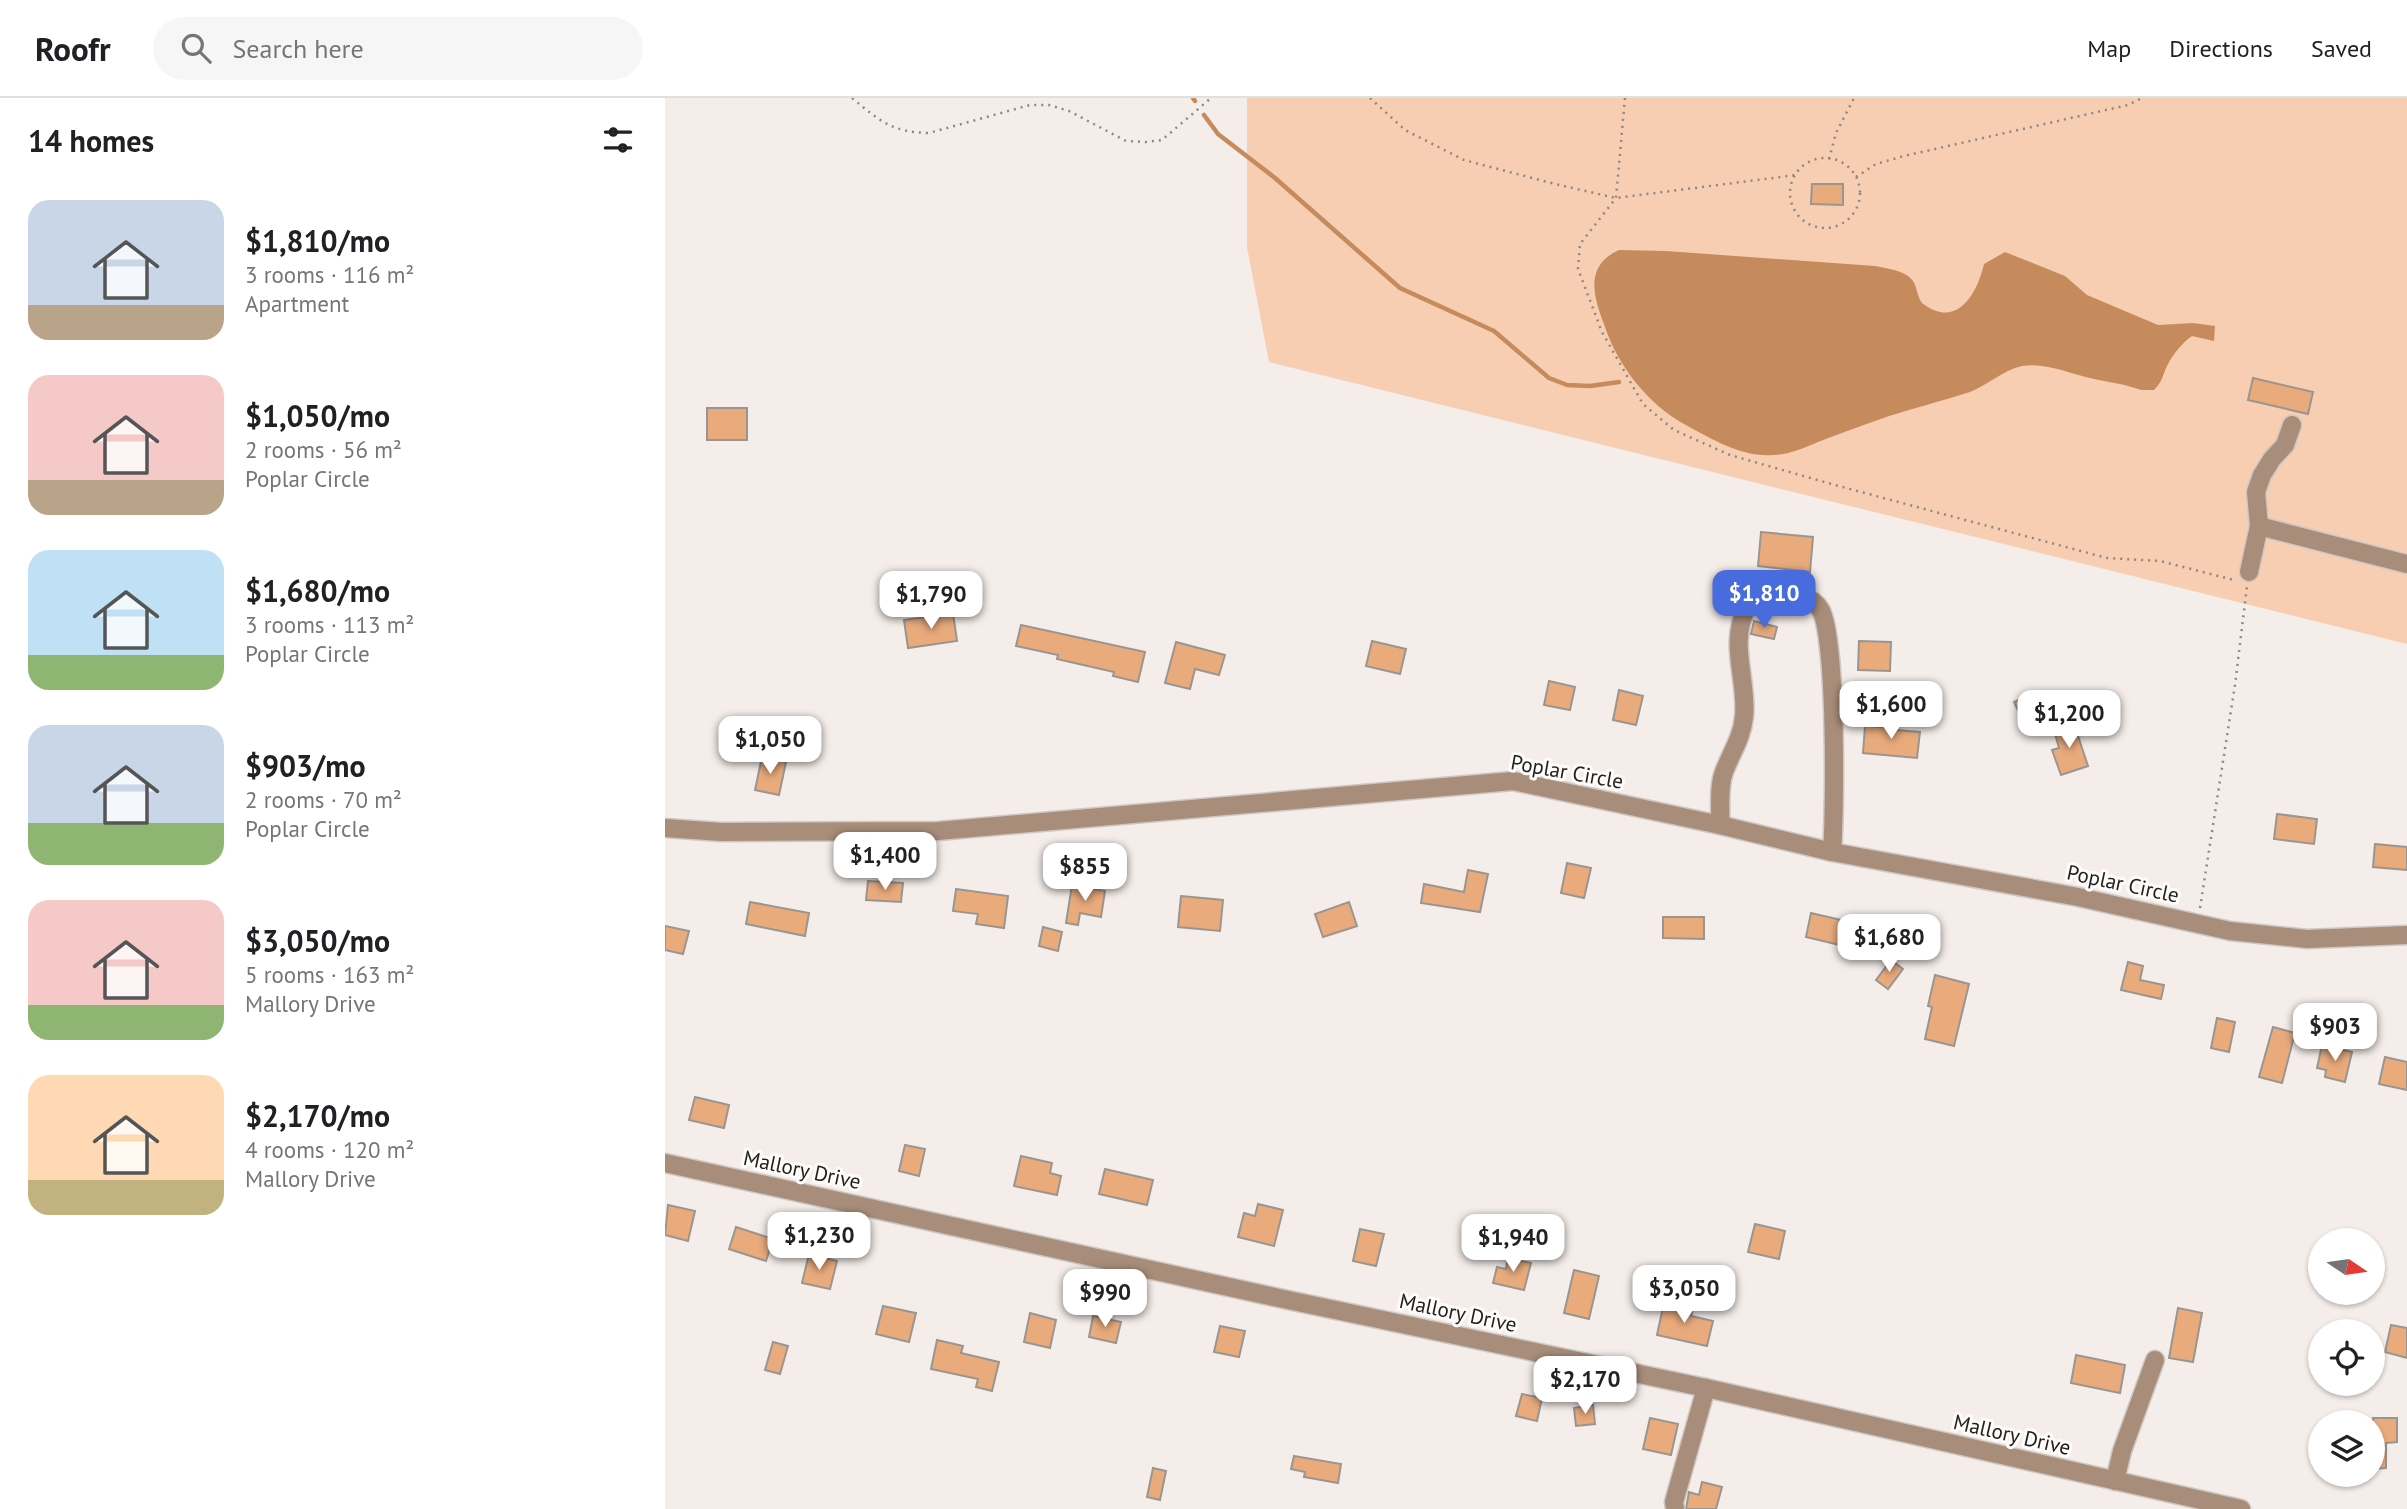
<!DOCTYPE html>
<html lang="en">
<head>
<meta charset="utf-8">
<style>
  body { margin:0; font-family:"PT Sans",sans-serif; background:#f6f6f6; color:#202124; height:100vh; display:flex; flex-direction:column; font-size:26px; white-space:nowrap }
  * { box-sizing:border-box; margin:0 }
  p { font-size:23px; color:#757577 }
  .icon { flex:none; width:38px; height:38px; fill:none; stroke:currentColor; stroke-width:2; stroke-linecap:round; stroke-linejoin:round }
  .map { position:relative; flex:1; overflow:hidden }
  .drawer { display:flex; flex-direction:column; background:#fff; width:665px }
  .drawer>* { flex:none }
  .needle { width:46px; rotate:103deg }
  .fabs { position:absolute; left:1643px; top:1130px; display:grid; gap:14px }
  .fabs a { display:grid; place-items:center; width:77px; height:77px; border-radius:50%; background:#fff; box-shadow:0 2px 5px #0004; font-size:35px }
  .price { position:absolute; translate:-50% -60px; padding:0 16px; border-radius:14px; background:#fff; color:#222; font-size:23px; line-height:46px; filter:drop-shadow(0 2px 4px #0008) }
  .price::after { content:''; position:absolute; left:50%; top:42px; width:21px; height:16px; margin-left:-10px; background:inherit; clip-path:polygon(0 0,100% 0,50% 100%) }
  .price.selected { background:#486bde; color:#fff }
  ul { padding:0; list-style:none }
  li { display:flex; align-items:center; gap:21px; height:175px; padding:0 28px }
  li span { display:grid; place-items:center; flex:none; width:196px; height:140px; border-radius:21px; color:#555 }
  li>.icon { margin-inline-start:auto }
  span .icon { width:84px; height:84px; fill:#fffc; stroke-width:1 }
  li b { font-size:30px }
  h2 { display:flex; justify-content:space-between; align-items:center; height:84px; padding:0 28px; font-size:30px }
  header { display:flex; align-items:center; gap:42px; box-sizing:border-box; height:98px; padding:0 35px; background:#fff; border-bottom:2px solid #e0e0e0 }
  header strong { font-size:33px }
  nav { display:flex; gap:38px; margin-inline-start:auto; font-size:24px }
  .search { width:490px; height:63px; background:#f6f6f6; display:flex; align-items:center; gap:18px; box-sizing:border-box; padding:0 24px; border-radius:38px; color:#757577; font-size:26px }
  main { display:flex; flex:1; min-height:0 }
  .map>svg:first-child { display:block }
  .green { fill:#f7ceb1 }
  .water { fill:#c68b5d }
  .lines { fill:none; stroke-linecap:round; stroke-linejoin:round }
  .stream { stroke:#c68b5d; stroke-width:4.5 }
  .building { fill:#e9ab7c; stroke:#9b9590; stroke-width:2 }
  .minor-casing { stroke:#cec8c5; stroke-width:21 }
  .path { stroke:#8c8885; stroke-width:2.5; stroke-dasharray:2 5; stroke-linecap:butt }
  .minor { stroke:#a88d7a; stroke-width:18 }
  .labels { text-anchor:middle; stroke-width:6; stroke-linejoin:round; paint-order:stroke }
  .street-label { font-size:21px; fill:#23211f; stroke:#fefcfa }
</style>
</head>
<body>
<header>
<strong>Roofr</strong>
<div class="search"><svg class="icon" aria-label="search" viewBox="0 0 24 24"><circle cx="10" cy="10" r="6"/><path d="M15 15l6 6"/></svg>Search here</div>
<nav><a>Map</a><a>Directions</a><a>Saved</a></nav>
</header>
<main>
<section class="drawer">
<h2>14 homes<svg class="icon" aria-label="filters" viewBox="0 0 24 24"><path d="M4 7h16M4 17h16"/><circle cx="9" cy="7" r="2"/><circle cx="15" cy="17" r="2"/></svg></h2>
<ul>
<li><span style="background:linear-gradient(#c9d6e8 75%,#b9a48a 0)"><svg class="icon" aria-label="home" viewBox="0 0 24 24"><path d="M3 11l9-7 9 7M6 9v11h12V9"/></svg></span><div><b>$1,810/mo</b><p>3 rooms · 116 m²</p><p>Apartment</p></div></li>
<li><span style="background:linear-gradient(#f6c9c9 75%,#b9a48a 0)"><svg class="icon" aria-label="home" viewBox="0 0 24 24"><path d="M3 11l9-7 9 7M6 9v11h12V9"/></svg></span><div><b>$1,050/mo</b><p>2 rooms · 56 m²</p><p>Poplar Circle</p></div></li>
<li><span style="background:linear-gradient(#bfe0f5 75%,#8fb573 0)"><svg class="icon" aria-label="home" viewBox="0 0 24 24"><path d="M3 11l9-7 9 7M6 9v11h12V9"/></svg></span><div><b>$1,680/mo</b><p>3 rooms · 113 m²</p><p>Poplar Circle</p></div></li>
<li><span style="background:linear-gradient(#c9d6e8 70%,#8fb573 0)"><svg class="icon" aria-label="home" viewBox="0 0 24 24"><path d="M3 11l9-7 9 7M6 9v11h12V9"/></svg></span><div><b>$903/mo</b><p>2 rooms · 70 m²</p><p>Poplar Circle</p></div></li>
<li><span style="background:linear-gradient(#f6c9c9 75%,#8fb573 0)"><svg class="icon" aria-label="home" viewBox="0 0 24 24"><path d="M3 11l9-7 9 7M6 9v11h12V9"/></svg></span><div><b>$3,050/mo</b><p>5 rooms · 163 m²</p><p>Mallory Drive</p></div></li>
<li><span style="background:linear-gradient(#ffd9b3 75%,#c2b280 0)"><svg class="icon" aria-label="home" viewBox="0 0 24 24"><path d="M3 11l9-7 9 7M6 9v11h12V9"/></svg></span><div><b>$2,170/mo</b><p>4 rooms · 120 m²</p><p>Mallory Drive</p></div></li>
</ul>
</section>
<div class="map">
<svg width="1742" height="1411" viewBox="0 0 1742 1411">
  <rect width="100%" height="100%" fill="#f4ede9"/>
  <!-- green -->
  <path class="green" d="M582 0H1742V546L604 264 582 149Z"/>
  <!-- water -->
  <path class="water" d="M954 152 1001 153 1210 168C1223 171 1240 172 1248 183 1252 189 1252 198 1257 205 1292 232 1312 196 1319 166L1340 154 1400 178 1422 197 1493 227 1528 225 1550 228 1549 243 1527 238C1517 245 1508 256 1502 268 1497 278 1498 283 1489 292H1476C1460 286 1442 284 1425 280 1403 275 1380 264 1357 268 1338 272 1323 287 1305 294 1275 304 1243 311 1213 322 1193 329 1173 336 1153 344 1134 352 1118 359 1097 357 1069 355 1043 339 1019 326 983 306 953 268 940 229 929 200 918 168 954 152Z"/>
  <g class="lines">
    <!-- stream -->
    <g class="stream">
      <path d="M528 0 530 3"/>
      <path d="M539 17 553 36 610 80 735 190 829 233 884 280 902 287 925 288 954 284"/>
    </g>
  </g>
  <!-- building -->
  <g class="building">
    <path d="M1147 86H1178V107L1146 106Z"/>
    <path d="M1588 280 1648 294 1643 316 1583 302Z"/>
    <rect x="42" y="310" width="40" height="32"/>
    <path d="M1096 434 1148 439 1145 474 1093 468Z"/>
    <path d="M288 515 292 543 243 550 239 522Z"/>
    <path d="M1089 523 1112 529 1109 541 1086 536Z"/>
    <path d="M356 527 480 554 473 584 448 578 449 574 392 561 393 557 351 548Z"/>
    <path d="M707 543 741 551 735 576 701 568Z"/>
    <path d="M1194 543 1226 544 1225 573 1193 572Z"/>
    <path d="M511 544 560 557 554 577 530 571 525 591 500 585Z"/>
    <path d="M884 583 910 589 905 612 879 607Z"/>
    <path d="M954 592 978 598 971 627 948 622Z"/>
    <path d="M1367 596 1375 613 1357 621 1349 604Z"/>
    <path d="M1217 622 1232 623 1231 632 1255 634 1252 660 1198 655 1200 628 1216 629Z"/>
    <path d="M1409 626 1423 668 1396 677 1387 652 1394 650 1389 632Z"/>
    <path d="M97 659 121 664 114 697 90 692Z"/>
    <path d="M1612 716 1652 721 1649 746 1609 741Z"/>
    <path d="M1710 746 1742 749V772L1708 769Z"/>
    <path d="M902 765 926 770 919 800 896 795Z"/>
    <path d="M803 772 823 776 815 814 756 805 759 786 799 794Z"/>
    <path d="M203 783 238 785 236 804 201 802Z"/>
    <path d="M407 787 440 793 436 819 415 815 413 827 401 825Z"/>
    <path d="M291 791 343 798 339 830 311 826 313 816 288 813Z"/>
    <path d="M516 798 558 802 555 833 513 829Z"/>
    <path d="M85 804 144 815 140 838 81 826Z"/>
    <path d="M684 804 692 828 658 839 650 816Z"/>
    <path d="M1146 815 1206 829 1200 853 1141 839Z"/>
    <path d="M998 819H1039V841L998 840Z"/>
    <path d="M0 828 24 833 18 856 0 852Z"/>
    <path d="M378 829 397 834 393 853 374 848Z"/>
    <path d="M1226 862 1238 871 1223 891 1211 882Z"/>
    <path d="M1463 864 1478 868 1475 882 1499 887 1496 901 1456 892Z"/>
    <path d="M1270 877 1304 886 1289 948 1260 941 1267 909 1263 908Z"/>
    <path d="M1552 920 1570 924 1564 954 1546 950Z"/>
    <path d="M1608 929 1630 935 1617 985 1594 979Z"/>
    <path d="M1657 947 1687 954 1680 984 1660 979 1661 972 1652 970Z"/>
    <path d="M1720 959 1742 964V992L1714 986Z"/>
    <path d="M30 999 64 1007 59 1030 24 1022Z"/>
    <path d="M240 1047 260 1051 254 1078 234 1073Z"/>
    <path d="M356 1058 387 1065 385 1075 396 1078 392 1097 349 1088Z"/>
    <path d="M440 1071 488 1082 482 1107 434 1096Z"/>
    <path d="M593 1106 618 1112 609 1148 573 1139 579 1115 590 1118Z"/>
    <path d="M3 1107 30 1113 23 1143 0 1137Z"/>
    <path d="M1090 1126 1120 1133 1114 1161 1083 1154Z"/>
    <path d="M71 1129 108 1141 101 1163 64 1151Z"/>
    <path d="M695 1131 719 1136 711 1168 688 1163Z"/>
    <path d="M144 1156 172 1163 165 1191 137 1185Z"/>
    <path d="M843 1160 866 1165 859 1192 828 1185 832 1169 841 1171Z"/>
    <path d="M909 1172 934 1178 924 1221 899 1215Z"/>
    <path d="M1011 1205 1028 1209 1026 1218 1048 1223 1042 1248 992 1237 998 1209 1010 1211Z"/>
    <path d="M218 1208 251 1215 244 1244 211 1236Z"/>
    <path d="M1513 1210 1537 1215 1528 1264 1504 1260Z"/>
    <path d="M365 1215 391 1222 385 1250 359 1244Z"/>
    <path d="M428 1218 456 1224 451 1245 424 1239Z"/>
    <path d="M1726 1227 1742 1230V1260L1720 1254Z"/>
    <path d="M555 1228 580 1233 574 1259 549 1254Z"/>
    <path d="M272 1242 298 1248 296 1255 334 1264 327 1293 311 1289 313 1281 266 1271Z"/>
    <path d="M108 1244 123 1248 115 1276 100 1272Z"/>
    <path d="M1411 1257 1460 1267 1455 1295 1406 1285Z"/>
    <path d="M857 1296 877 1300 872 1323 851 1318Z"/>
    <path d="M928 1307 930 1326 911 1328 909 1310Z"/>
    <path d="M985 1320 1013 1326 1006 1357 978 1351Z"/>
    <path d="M1708 1320H1732V1344L1721 1345V1370L1708 1371Z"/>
    <path d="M629 1358 676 1366 673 1385 639 1379 640 1374 626 1371Z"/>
    <path d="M488 1370 501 1373 495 1402 482 1399Z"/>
    <path d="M1037 1384 1057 1389 1051 1411H1021L1024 1394 1034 1397Z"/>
  </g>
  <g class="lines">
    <!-- minor casing -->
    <g class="minor-casing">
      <g id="minor">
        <path d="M1594 428 1591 394 1597 377 1607 361 1620 347 1627 327"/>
        <path d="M1584 474 1594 428 1742 466"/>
        <path d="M1055 727C1056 711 1053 689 1059 674 1066 655 1077 640 1079 619 1083 583 1063 546 1082 509 1087 498 1101 492 1112 493 1127 495 1147 497 1155 511 1172 536 1170 716 1167 754"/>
        <path d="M0 730 56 734 273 733 848 683 1055 727 1167 754 1413 799 1565 833 1642 841 1742 837"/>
        <path d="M0 1065 623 1202 1041 1290 1576 1411"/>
        <path d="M1450 1383 1457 1353 1490 1262"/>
        <path d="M1010 1411 1009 1404 1041 1290"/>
      </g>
    </g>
    <!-- path -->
    <g class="path">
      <path d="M187 0C215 23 226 34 264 35L365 7H384L404 13 461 43 482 44 497 42 546 0"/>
      <path d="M705 0 740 32 799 62 890 86 951 100 1131 77"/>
      <path d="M960 0 951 100 915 146 913 171 937 234 978 306 1009 332 1065 357 1170 387 1442 460 1495 463 1569 482"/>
      <circle cx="1160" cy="95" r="35"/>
      <path d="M1164 61 1171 35 1189 0"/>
      <path d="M1191 79 1211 66 1239 58 1463 7 1477 0"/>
      <path d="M1535 810 1570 587 1582 488"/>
    </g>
    <!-- minor -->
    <use href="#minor" class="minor"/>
  </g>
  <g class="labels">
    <!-- street labels -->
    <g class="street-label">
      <text transform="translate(902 674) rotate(10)" y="7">Poplar Circle</text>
      <text transform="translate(1458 786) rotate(12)" y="7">Poplar Circle</text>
      <text transform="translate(137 1072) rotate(12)" y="7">Mallory Drive</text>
      <text transform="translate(793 1215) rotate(12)" y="7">Mallory Drive</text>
      <text transform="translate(1347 1337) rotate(13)" y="7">Mallory Drive</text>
    </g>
  </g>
</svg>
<div class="fabs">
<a><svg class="needle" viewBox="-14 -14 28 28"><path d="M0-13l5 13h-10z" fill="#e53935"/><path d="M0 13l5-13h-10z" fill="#757577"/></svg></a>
<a><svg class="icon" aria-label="locate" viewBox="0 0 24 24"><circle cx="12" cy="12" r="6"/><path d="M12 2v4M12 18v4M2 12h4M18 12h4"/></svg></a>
<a><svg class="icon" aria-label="layers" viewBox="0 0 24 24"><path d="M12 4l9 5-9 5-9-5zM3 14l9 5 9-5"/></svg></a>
</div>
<b class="price selected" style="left:1099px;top:532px">$1,810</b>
<b class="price" style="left:266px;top:533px">$1,790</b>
<b class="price" style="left:1226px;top:643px">$1,600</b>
<b class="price" style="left:1404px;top:652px">$1,200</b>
<b class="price" style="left:105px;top:678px">$1,050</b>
<b class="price" style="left:220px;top:794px">$1,400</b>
<b class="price" style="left:420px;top:805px">$855</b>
<b class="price" style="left:1224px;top:876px">$1,680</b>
<b class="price" style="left:1670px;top:965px">$903</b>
<b class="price" style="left:154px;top:1174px">$1,230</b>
<b class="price" style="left:848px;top:1176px">$1,940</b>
<b class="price" style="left:1019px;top:1227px">$3,050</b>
<b class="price" style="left:440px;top:1231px">$990</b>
<b class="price" style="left:920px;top:1318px">$2,170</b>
</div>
</main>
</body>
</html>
